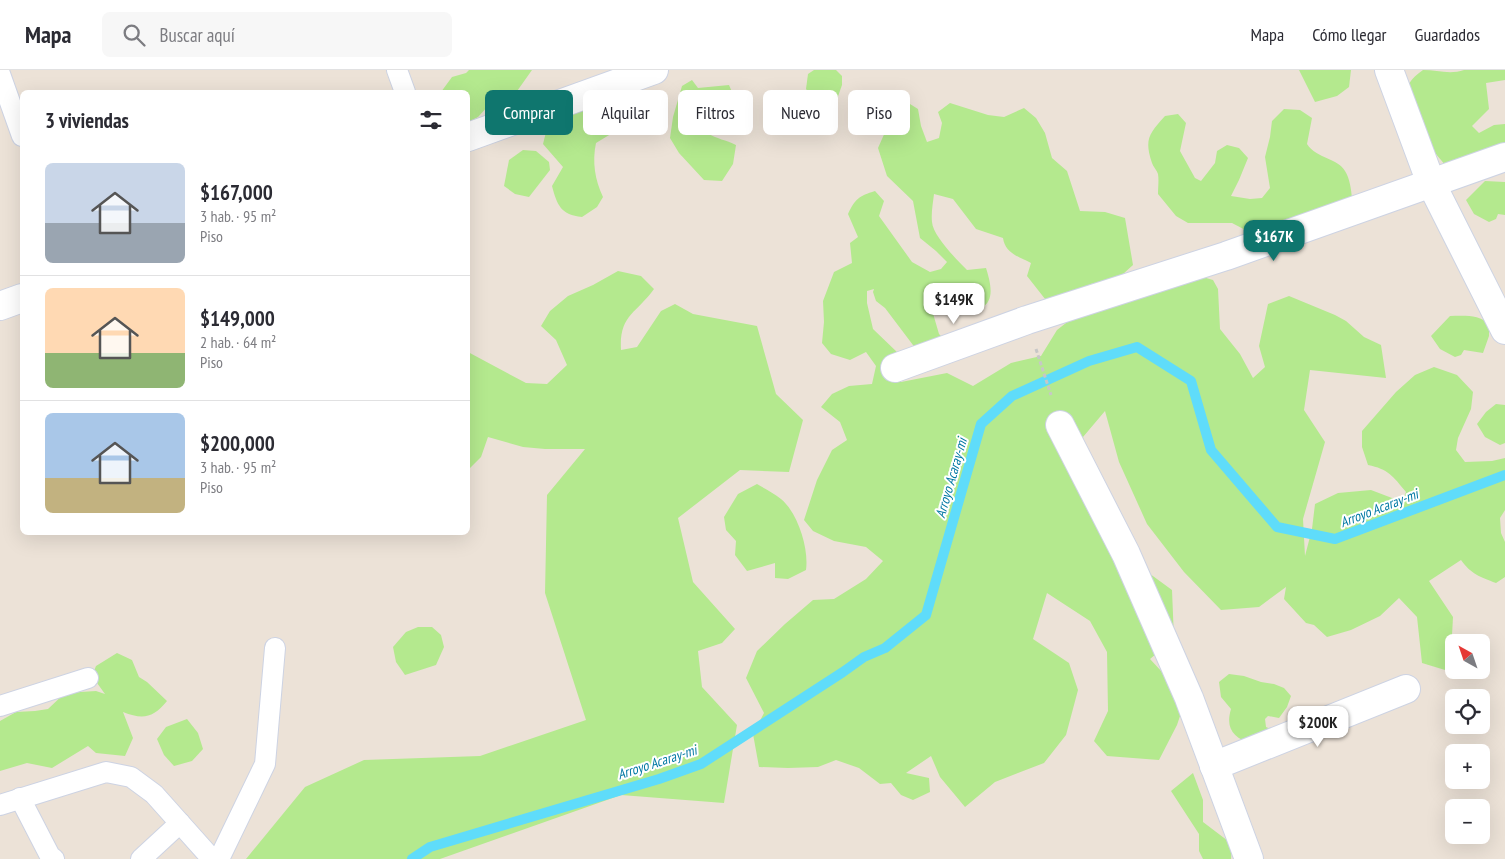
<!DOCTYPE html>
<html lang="es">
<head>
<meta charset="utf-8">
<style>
  body { margin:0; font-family:"PT Sans Narrow",sans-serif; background:#f7f7f7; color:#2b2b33; height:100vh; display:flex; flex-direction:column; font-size:19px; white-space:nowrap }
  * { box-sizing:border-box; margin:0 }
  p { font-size:16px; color:#7c7c81 }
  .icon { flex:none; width:28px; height:28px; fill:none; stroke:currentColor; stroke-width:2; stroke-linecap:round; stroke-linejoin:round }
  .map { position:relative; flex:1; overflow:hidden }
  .side { position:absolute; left:20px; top:20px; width:450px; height:445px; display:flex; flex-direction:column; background:#fff; border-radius:8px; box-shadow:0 5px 20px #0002 }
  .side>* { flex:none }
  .guide { position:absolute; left:485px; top:20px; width:475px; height:45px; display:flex; gap:10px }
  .needle { width:32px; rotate:320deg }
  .controls { position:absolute; left:1445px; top:564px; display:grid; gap:10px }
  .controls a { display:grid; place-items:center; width:45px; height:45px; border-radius:8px; background:#fff; box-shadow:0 5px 20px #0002; font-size:25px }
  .price { position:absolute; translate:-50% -42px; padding:0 11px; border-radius:10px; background:#fff; color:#222; font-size:16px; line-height:32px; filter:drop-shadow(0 1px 2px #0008) }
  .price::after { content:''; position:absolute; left:50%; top:30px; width:15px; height:11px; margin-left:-8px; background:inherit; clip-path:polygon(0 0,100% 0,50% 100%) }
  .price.current { background:#0f766e; color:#fff }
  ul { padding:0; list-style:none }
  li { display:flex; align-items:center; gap:15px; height:125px; padding:0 25px }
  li+li { border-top:1px solid #e1e1e2 }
  li span { display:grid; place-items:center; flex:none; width:140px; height:100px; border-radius:8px; color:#555 }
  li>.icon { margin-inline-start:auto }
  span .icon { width:60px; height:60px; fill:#fffc; stroke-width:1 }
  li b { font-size:21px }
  h2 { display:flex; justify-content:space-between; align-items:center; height:60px; padding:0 25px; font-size:21px }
  .chip { padding:0 18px; border-radius:8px; background:#fff; box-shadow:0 5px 20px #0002; font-size:18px; line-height:45px }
  .chip.current { background:#0f766e; color:#fff }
  header { display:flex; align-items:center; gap:30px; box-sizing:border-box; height:70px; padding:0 25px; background:#fff; border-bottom:1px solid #e1e1e2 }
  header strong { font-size:24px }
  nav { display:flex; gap:28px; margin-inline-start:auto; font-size:18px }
  .search { width:350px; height:45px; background:#f7f7f7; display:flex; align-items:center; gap:12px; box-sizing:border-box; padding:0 18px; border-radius:8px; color:#7c7c81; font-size:19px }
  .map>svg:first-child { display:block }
  .green { fill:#b4e98e }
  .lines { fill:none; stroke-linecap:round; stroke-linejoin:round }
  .stream { stroke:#5fdcfa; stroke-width:10 }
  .service-casing { stroke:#cdd3e3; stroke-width:22 }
  .minor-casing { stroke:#cdd3e3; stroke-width:30 }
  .path { stroke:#c7c7c7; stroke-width:3; stroke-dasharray:4 2.5; stroke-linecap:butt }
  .service { stroke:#fff; stroke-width:20 }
  .minor { stroke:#fff; stroke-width:28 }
  .labels { text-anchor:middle; stroke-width:4; stroke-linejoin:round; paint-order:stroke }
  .water-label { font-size:14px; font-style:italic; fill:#0078a3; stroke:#fff }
</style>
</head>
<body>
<header>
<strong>Mapa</strong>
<div class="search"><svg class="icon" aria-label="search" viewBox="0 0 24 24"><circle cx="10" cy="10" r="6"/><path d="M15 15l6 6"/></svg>Buscar aquí</div>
<nav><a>Mapa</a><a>Cómo llegar</a><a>Guardados</a></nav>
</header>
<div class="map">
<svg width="1505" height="789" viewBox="0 0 1505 789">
  <rect width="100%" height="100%" fill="#ece2d7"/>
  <!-- green -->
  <g class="green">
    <path d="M469 0H532L515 24 490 34 478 47 468 52V22H441L452 7 466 3Z"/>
    <path d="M814 0H836L842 6V15L836 32 821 37 806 19 808 4Z"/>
    <path d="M1299 0H1351L1349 17 1337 26 1315 32Z"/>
    <path d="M1423 0C1437 0 1450 5 1464 0H1505V10L1486 13 1489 39 1472 56 1479 63 1494 55 1505 54V79L1446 96C1433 80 1424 72 1424 51 1406 31 1398 17 1423 0Z"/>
    <path d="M692 10 698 18 729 15 735 29V40L726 50 714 52 707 63C717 69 726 70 736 75L733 94 722 111 704 110 679 83 670 68 673 47 682 16Z"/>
    <path d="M610 22 624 35 628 46 619 59 596 73C592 92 595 110 603 127L597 137 582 147C561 145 557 135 552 116L563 97 543 74 546 62 563 45Z"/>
    <path d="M950 33 988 45 1004 47 1024 38 1036 48 1045 63 1052 88 1067 101 1080 141 1105 142 1125 148 1133 195 1123 204 1103 212 1091 214 1049 234 1027 206 1031 193C1019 187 1005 183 1003 168L976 159 953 129 934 124C933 133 931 143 932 152 933 166 957 190 967 200L986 198C990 211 996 231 981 238 976 241 967 240 961 240L946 228 937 229 932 240 939 264 945 270 919 283 885 238 876 231 873 222 874 219 867 221V233L873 259 898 283 901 299V312L947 303 973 316 1011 293 1041 286 1057 260 1075 246 1189 203 1213 210 1218 219 1220 259 1240 284 1253 308 1265 297 1259 276 1268 234 1289 226 1335 245 1346 251 1364 267 1381 275 1386 308 1310 300 1304 340 1325 372 1303 449 1305 486 1312 459 1315 434 1338 423 1371 420 1392 428 1403 429 1406 422C1393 406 1388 399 1368 395L1362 377V361L1396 322 1415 305 1434 297 1457 305 1473 322 1471 339 1458 368 1456 380 1465 392 1492 391 1505 388V440L1500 448 1501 463 1505 472V507L1496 513C1480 507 1471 504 1461 490L1429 511 1453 547 1451 584 1445 600 1422 593 1417 547 1399 528 1380 546 1351 560 1327 567 1314 555 1306 553 1284 529 1286 517 1259 537 1221 540 1184 502 1147 454 1119 392 1105 341 1083 367 1099 435 1131 490 1172 520 1174 569 1150 589 1186 628 1177 655 1159 690 1107 686 1094 671 1108 641 1107 582 1090 551 1047 523 1033 569 1069 593 1078 620 1066 665 1044 693 995 712 965 737 940 707 931 686 906 703 929 708 930 722 913 730 901 725 891 713 880 714 859 698 836 690 818 697 788 698 759 697 753 664 764 643 746 608 757 581 785 554 813 530 834 529 866 509 883 491 866 477 834 471 813 461 804 450 817 410 832 380 847 370 840 352 821 337 832 324 849 316 872 314 876 296 866 282 850 290 831 284 822 273 824 252 823 231 834 202 852 193 850 173 858 167 848 144C855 129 859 126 875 121L884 131 879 146 912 192 930 202 941 199 947 192 936 181 920 168 913 131 887 106 878 78 886 60 910 34 918 39 921 56 927 72 939 68 942 53 938 42Z"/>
    <path d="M1284 39 1300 40 1312 48 1307 74C1317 89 1338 88 1345 101 1350 109 1351 119 1352 128L1253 164 1232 153H1188L1176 146 1158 124C1158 118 1159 110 1158 104 1157 100 1153 97 1152 93 1144 69 1149 64 1165 46L1178 44 1186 53 1180 81 1195 108 1201 111 1215 93 1217 81 1227 75 1239 78 1248 88 1239 110 1231 126 1250 129 1262 128 1270 118 1265 87 1270 67 1272 51Z"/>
    <path d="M523 80 536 81 549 92 550 100 529 127 515 124 504 116 509 90Z"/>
    <path d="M1485 111 1505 112V145L1498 144 1496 149 1489 152 1474 144 1466 130Z"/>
    <path d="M618 201 641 206 654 219C636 244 619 245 621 280L637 277 661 241 675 234 693 244 757 256 776 324 803 350 789 402 740 400 678 448 693 512 735 559 722 573 698 581 702 617 737 655 724 733 621 725 440 789H246L305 717 364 690 480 686 586 650 545 523 547 425 585 379H545L523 377 488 367 481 387 468 400V282L526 313 547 314 567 295 556 270 541 256 550 241 568 226 593 215Z"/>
    <path d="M1450 246C1464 246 1480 244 1489 255V266L1483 283 1464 280 1461 285 1455 287 1440 279 1431 266Z"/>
    <path d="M1496 334 1505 335V373L1500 375 1485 367 1477 354 1486 342Z"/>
    <path d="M757 414C765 419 774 423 781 429 798 443 809 479 806 500L788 509 775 508V493L747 501 735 485 736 471 726 460 724 447 738 424Z"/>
    <path d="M418 557H432L441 565 444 577 436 595 405 605 396 592 393 577 406 562Z"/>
    <path d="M117 583 132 590 139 607 147 612 167 631C153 648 143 650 123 642L133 668 125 686 96 683 88 676 52 698 27 693 0 701V651L16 642 35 641 48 639 65 623 96 621 105 624 92 606 96 596Z"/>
    <path d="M1229 604 1244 606 1261 612 1274 614 1284 618 1291 626 1287 637 1279 648 1268 646 1265 649 1266 657 1279 663 1252 674C1234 668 1225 659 1231 639L1221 627 1219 612Z"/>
    <path d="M187 649 198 663 203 679 192 691 174 696 164 685 157 669 166 657Z"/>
    <path d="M1193 703 1203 730V752L1232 774 1231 789H1203L1199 781V764L1171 721Z"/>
  </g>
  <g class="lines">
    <!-- stream -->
    <path class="stream" d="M412 789 430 777 659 709 701 694 843 602 864 587 885 578 926 545 981 354 1012 326 1089 291 1137 277 1191 311 1211 380 1277 457 1335 469 1505 405"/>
    <!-- service casing -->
    <g class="service-casing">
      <g id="service">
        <path d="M397 0 405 22"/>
        <path d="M0 4 22 66"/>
        <path d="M0 636 88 608"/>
        <path d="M20 728 50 786 54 789"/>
        <path d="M0 735 106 702 131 707 154 724 212 789"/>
        <path d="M141 789 180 753"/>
        <path d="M219 789 265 694 275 578"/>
      </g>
    </g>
    <!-- minor casing -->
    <g class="minor-casing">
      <g id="minor">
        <path d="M1389 0 1431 113 1505 260"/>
        <path d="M468 67 654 0"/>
        <path d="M0 236 22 228"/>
        <path d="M895 298 1027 250 1226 186 1505 87"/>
        <path d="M1060 355 1126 484 1189 628 1249 789"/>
        <path d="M1214 696 1406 619"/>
      </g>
    </g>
    <!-- path -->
    <path class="path" d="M1036 279 1051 325"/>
    <!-- service -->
    <use href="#service" class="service"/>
    <!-- minor -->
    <use href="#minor" class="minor"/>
  </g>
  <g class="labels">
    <!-- water labels -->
    <g class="water-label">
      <text transform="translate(951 408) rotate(-74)" y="5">Arroyo Acaray-mi</text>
      <text transform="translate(1379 438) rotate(-21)" y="5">Arroyo Acaray-mi</text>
      <text transform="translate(657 692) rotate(-18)" y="5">Arroyo Acaray-mi</text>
    </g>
  </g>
</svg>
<div class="controls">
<a><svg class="needle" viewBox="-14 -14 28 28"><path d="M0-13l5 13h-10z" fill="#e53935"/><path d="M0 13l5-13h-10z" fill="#7c7c81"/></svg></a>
<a><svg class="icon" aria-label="locate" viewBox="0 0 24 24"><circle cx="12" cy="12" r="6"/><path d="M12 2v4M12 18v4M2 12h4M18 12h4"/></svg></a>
<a>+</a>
<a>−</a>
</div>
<b class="price current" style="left:1274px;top:192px">$167K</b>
<b class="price" style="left:954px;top:255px">$149K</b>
<b class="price" style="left:1318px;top:678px">$200K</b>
<div class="guide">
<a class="chip current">Comprar</a>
<a class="chip">Alquilar</a>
<a class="chip">Filtros</a>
<a class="chip">Nuevo</a>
<a class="chip">Piso</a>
</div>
<section class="side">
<h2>3 viviendas<svg class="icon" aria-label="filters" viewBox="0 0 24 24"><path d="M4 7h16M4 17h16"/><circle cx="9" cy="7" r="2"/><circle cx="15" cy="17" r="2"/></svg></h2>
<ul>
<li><span style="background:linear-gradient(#c9d6e8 60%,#9aa5b1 0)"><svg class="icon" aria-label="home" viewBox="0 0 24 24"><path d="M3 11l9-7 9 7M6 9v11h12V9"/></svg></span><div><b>$167,000</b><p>3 hab. · 95 m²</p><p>Piso</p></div></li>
<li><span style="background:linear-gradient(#ffd9b3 65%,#8fb573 0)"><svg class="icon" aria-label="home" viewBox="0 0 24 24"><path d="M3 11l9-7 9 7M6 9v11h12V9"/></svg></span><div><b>$149,000</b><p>2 hab. · 64 m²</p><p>Piso</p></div></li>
<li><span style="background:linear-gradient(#a9c7e8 65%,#c2b280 0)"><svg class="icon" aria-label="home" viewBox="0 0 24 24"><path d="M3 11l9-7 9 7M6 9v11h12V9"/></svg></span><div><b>$200,000</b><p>3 hab. · 95 m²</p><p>Piso</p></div></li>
</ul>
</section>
</div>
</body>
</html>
